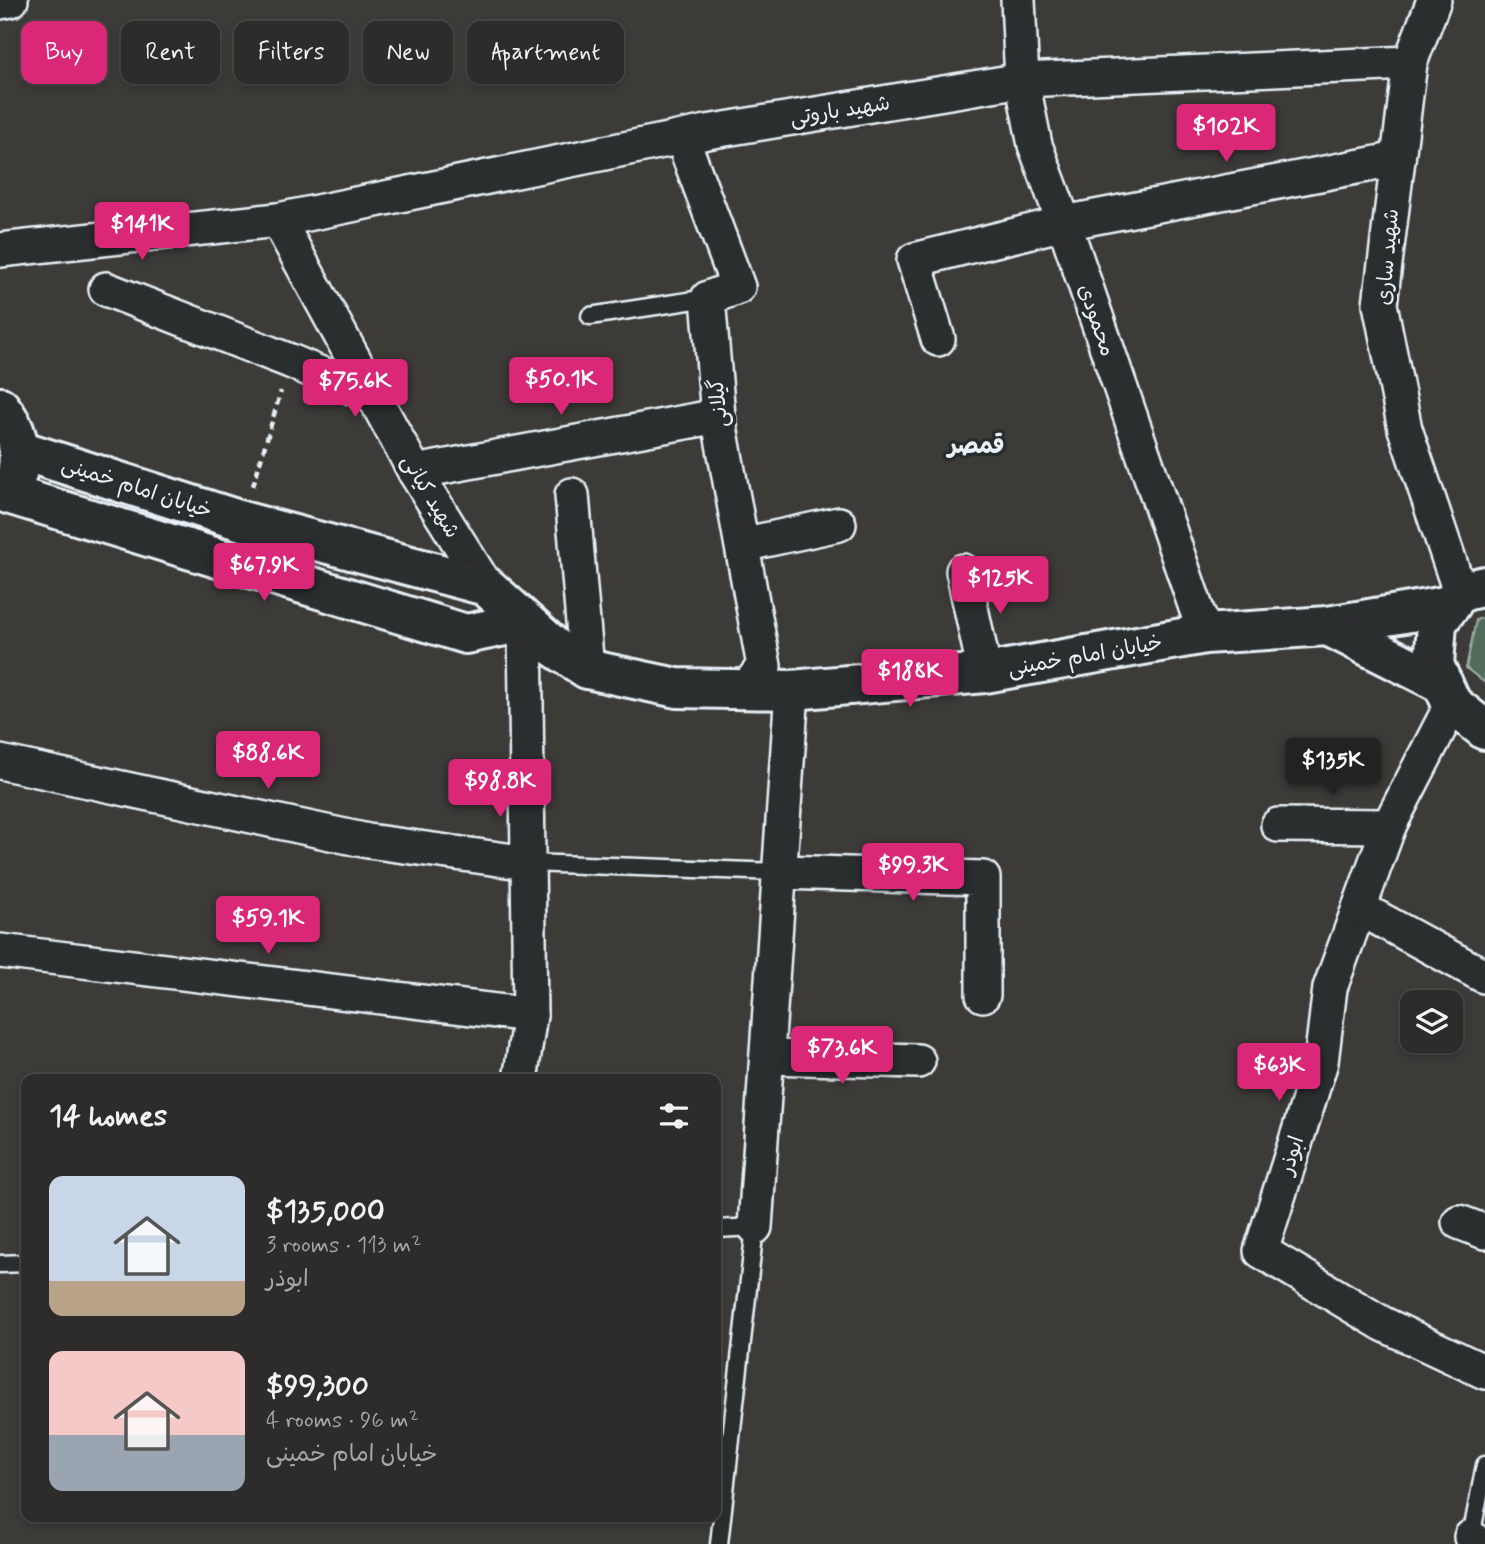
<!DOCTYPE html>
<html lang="en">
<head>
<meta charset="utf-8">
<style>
  body { margin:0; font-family:Mynerve,"Playpen Sans Arabic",sans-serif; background:#363432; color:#f1f3f6; height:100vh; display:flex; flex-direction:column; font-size:26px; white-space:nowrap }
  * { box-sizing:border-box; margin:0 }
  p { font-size:23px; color:#a7a7a8 }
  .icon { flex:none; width:38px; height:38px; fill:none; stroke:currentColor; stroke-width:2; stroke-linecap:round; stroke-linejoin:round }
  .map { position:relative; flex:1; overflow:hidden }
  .drawer { position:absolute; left:21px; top:1074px; width:700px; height:448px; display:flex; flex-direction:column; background:#2e2c2a; border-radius:14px; box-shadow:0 4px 10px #0003,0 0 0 2px #494847 }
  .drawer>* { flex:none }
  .hud { position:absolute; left:21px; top:21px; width:700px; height:63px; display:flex; gap:14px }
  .controls { position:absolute; left:1400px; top:990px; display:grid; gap:14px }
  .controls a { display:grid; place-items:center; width:63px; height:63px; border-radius:14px; background:#2e2c2a; box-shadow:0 4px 10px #0003,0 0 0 2px #494847; font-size:35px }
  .price { position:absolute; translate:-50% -60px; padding:0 16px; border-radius:7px; background:#db2777; color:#fff; font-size:23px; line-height:46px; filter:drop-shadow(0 2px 4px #0008) }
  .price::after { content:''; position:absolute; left:50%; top:42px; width:21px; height:16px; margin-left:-10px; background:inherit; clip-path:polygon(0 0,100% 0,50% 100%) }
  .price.selected { background:#222; color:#fff }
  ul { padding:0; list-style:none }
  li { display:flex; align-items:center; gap:21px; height:175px; padding:0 28px }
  li span { display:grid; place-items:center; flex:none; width:196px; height:140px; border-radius:14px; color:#555 }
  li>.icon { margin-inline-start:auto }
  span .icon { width:84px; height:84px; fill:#fffc; stroke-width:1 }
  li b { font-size:30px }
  h2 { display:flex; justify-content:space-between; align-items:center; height:84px; padding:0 28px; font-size:30px }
  .pill { padding:0 24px; border-radius:14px; background:#2e2c2a; box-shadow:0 4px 10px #0003,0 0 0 2px #494847; font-size:24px; line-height:63px }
  .pill.selected { background:#db2777; color:#fff }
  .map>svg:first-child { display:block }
  .green { fill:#516c5a; stroke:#9caea9; stroke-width:2 }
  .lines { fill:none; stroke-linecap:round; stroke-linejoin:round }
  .lane-casing { stroke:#e8f1f8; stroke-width:21 }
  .street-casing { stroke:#e8f1f8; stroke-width:38 }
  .secondary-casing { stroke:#e8f1f8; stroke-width:44 }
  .path { stroke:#e8f1f8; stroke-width:4.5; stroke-dasharray:7 5; stroke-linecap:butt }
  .lane { stroke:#2a2d2e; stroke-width:16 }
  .street { stroke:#2a2d2e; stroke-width:33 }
  .secondary { stroke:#2a2d2e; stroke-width:38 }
  .labels { text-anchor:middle; stroke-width:7; stroke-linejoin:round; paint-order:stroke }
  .street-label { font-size:21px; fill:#e8f1f8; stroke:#2a2d2e }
  .quarter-label { font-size:24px; font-weight:bold; fill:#e8f1f8; stroke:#2a2d2e }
</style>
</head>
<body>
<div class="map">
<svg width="1485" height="1544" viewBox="0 0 1485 1544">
  <rect width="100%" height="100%" fill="#3d3b38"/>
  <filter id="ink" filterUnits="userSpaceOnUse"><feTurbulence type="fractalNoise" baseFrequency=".0143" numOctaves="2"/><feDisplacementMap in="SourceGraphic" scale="14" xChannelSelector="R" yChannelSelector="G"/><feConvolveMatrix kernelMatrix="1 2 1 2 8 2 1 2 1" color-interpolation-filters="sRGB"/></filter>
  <g filter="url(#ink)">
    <!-- green -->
    <path class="green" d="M1485 617V683L1466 668 1476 620Z"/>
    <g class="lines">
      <!-- lane casing -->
      <g class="lane-casing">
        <g id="lane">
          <path d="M590 316 708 298"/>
          <path d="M528 863 780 872"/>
          <path d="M716 1229 755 1227 719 1544"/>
          <path d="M0 1264 26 1263"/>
          <path d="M1470 1542 1485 1465"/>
        </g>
      </g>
      <!-- street casing -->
      <g class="street-casing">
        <g id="street">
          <path d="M1018 0 1022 80 1035 145 1064 223 1205 634"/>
          <path d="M1434 0 1410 63 1380 304 1405 429 1460 592"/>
          <path d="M0 2 11 0"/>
          <path d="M682 138 738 287 708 298 718 416 764 666 746 689"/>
          <path d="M278 220 415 472 486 586"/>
          <path d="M0 250 278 220 707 132 1022 80 1410 63"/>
          <path d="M106 289 290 361 373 396"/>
          <path d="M938 339 914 260 1064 223 1398 159"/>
          <path d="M415 472 718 416"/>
          <path d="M572 495 587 669"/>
          <path d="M742 545 839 524"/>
          <path d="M963 571 985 673"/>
          <path d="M1452 704 1389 826 1330 988 1321 1062 1261 1251 1383 1324 1485 1372"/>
          <path d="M0 762 368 841 528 863"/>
          <path d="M1278 825 1389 826"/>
          <path d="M780 872 983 878V995"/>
          <path d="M1359 908 1484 976"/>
          <path d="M0 951 530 1015"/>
          <path d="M767 1057 918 1061"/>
          <path d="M520 1080 530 1015 525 622"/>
          <path d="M1459 1222 1485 1232"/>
          <path d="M755 1227 792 690"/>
          <path d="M1471 1537 1477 1544"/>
        </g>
      </g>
      <!-- secondary casing -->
      <g class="secondary-casing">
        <g id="secondary">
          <path d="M0 407C17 428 22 447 17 474"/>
          <path d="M20 450 242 521 486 586 554 647 587 669 677 688 792 690 985 673 1205 634 1328 626 1451 605"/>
          <path d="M8 494 466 634 525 622"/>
          <path d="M1485 586 1460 592 1437 623 1434 665 1452 704 1485 730"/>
          <path d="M1328 626 1443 684"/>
        </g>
      </g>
      <!-- path -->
      <path class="path" d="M253 486 281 391"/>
      <!-- lane -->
      <use href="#lane" class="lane"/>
      <!-- street -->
      <use href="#street" class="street"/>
      <!-- secondary -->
      <use href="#secondary" class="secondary"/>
    </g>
  </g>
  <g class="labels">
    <!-- street labels -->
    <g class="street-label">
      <text transform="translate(840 110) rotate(-9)" y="7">شهید باروتی</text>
      <text transform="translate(1387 257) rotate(-85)" y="7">شهید ساری</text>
      <text transform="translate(1097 320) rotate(71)" y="7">محمودی</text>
      <text transform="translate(718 403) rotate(-96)" y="7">گیلانی</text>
      <text transform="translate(137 487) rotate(18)" y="7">خیابان امام خمینی</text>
      <text transform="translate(431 496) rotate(59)" y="7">شهید کیانی</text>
      <text transform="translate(1085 655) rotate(-10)" y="7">خیابان امام خمینی</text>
      <text transform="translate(1291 1155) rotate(-72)" y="7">ابوذر</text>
    </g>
    <!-- quarter labels -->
    <g class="quarter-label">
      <text x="976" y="453">قمصر</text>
    </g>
  </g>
</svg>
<div class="controls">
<a><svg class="icon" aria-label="layers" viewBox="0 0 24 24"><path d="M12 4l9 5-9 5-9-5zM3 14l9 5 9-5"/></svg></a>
</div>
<b class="price" style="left:1226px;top:164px">$102K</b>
<b class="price" style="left:142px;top:262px">$141K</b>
<b class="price" style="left:561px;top:417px">$50.1K</b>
<b class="price" style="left:355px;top:419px">$75.6K</b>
<b class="price" style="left:264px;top:603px">$67.9K</b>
<b class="price" style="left:1000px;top:616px">$125K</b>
<b class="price" style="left:910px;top:709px">$188K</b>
<b class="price" style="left:268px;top:791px">$88.6K</b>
<b class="price selected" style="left:1333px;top:798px">$135K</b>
<b class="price" style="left:500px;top:819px">$98.8K</b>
<b class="price" style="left:913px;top:903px">$99.3K</b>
<b class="price" style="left:268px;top:956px">$59.1K</b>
<b class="price" style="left:842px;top:1086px">$73.6K</b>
<b class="price" style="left:1279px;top:1103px">$63K</b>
<div class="hud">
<a class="pill selected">Buy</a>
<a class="pill">Rent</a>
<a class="pill">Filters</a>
<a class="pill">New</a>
<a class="pill">Apartment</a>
</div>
<section class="drawer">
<h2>14 homes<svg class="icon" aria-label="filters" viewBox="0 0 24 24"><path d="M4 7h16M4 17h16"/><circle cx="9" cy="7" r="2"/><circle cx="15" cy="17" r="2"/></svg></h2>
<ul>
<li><span style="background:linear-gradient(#c9d6e8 75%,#b9a48a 0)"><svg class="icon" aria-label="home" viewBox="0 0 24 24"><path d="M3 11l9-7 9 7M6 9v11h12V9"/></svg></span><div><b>$135,000</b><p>3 rooms · 113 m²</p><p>ابوذر</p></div></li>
<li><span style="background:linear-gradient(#f6c9c9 60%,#9aa5b1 0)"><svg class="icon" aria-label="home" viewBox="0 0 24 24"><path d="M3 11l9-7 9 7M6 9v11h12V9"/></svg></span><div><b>$99,300</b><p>4 rooms · 96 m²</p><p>خیابان امام خمینی</p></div></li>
</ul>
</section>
</div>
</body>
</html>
